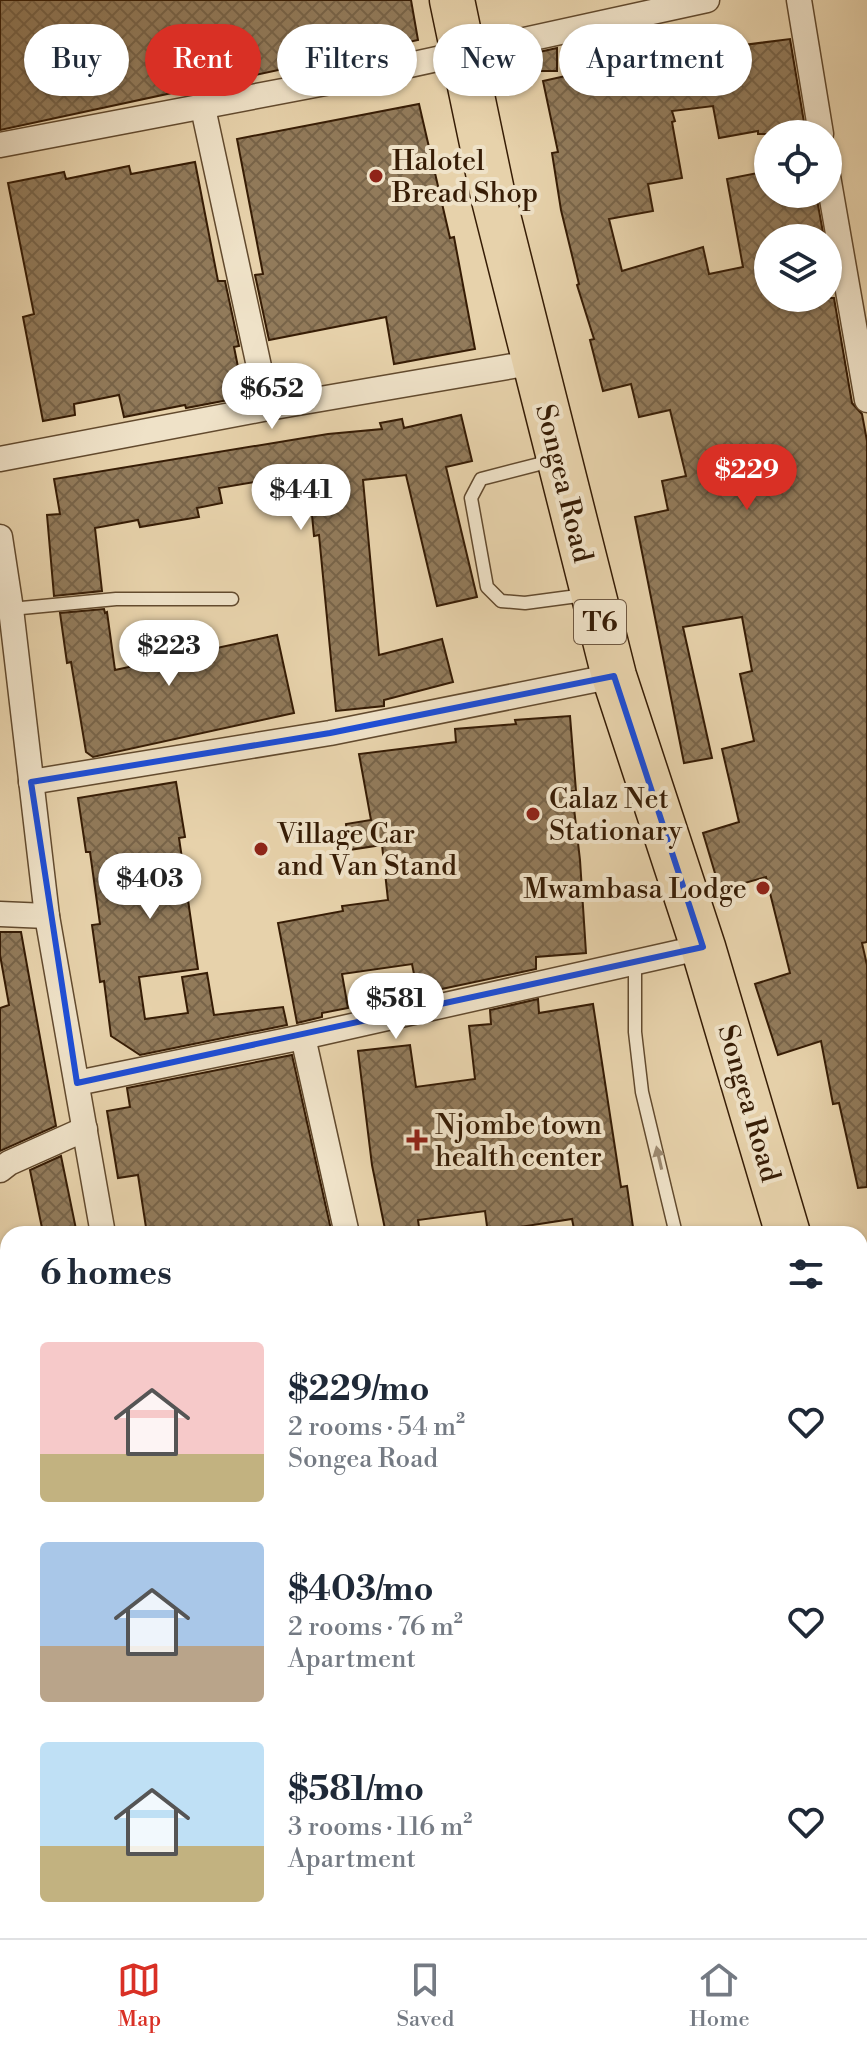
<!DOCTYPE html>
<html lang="en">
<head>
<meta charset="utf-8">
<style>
  body { margin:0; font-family:"Libre Bodoni",serif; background:#f6f6f7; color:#1f2937; height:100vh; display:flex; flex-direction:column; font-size:30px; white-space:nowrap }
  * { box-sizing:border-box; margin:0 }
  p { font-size:26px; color:#747a83 }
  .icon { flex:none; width:44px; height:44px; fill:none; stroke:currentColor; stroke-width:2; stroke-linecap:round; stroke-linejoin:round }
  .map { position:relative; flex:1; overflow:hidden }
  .side { position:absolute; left:0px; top:1226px; width:868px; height:712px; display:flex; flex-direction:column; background:#fff; border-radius:24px 24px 0 0; box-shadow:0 2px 6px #0004 }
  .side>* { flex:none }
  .guide { position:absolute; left:24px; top:24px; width:820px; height:72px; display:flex; gap:16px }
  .buttons { position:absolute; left:754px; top:120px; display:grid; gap:16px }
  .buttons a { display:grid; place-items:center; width:88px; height:88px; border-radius:50%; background:#fff; box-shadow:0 2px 6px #0004; font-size:40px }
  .price { position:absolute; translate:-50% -68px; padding:0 18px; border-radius:28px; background:#fff; color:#222; font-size:26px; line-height:52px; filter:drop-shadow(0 2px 4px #0008) }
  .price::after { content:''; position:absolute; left:50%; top:48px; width:24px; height:18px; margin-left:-12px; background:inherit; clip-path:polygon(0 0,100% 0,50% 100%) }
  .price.active { background:#d93025; color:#fff }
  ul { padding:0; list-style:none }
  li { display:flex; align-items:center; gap:24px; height:200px; padding:0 40px }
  li span { display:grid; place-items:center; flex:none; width:224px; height:160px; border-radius:8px; color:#555 }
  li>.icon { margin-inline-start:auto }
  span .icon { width:96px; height:96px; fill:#fffc; stroke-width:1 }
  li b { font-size:34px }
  h2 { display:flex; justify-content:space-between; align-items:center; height:96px; padding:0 40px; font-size:34px }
  .tag { padding:0 28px; border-radius:36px; background:#fff; box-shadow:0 2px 6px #0004; font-size:28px; line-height:72px }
  .tag.active { background:#d93025; color:#fff }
  .tab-bar { display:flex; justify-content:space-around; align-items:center; height:112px; border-top:2px solid #e0e1e3; background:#fff; font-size:22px; color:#747a83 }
  .tab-bar a { display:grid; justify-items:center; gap:4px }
  .tab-bar .active { color:#d93025 }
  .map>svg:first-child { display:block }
  .building { fill:url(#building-cross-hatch); stroke:#361c05; stroke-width:2 }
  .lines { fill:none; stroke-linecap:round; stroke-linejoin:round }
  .lane-casing { stroke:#624a2e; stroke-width:15 }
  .street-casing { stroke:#624a2e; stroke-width:27 }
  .highway-casing { stroke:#361c05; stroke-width:47 }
  .lane { stroke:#efe2c8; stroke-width:12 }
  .street { stroke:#efe2c8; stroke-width:24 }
  .highway { stroke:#e7d2ab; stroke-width:44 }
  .oneway { fill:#9c8970 }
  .marked { fill:none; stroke:#1d4ed8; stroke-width:6; stroke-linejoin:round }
  .poi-dot { fill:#8f2418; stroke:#efe2c8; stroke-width:3 }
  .labels { text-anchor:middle; stroke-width:8; stroke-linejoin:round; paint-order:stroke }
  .shield { fill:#efe2c8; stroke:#6e5740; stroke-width:2 }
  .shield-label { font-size:26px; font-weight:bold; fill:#361c05 }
  .poi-label { font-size:28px; fill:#361c05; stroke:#efe2c8; text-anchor:start }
  .street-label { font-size:28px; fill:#361c05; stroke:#efe2c8 }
</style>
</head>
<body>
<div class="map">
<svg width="867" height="1938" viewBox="0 0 867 1938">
  <defs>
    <pattern id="building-cross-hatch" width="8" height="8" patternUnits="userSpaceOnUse" patternTransform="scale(2)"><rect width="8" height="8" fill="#927b5b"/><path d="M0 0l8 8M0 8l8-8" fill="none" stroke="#786449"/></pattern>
  </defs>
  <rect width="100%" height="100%" fill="#e7d2ab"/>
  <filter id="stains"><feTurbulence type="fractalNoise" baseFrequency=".0025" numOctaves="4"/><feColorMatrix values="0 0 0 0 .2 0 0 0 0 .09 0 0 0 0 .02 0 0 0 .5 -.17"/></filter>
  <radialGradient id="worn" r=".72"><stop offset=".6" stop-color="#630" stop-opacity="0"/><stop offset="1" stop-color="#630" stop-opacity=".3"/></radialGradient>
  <!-- building -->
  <g class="building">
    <path d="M0 0H411L418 40 0 130Z"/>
    <path d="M790 39 806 134H758V131L719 138 713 106 672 111 675 121 672 122 682 178 648 184 653 211 609 219 622 271 703 247 709 274 743 267 727 179 768 171V194H816L824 238H768V298H834L852 403 862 414 867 441V942L862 943 867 965V1187L858 1188 839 1103 833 1104 821 1041 778 1055 755 984 790 973 766 877 720 890 703 833 739 822 722 749 754 741 740 674 752 671 742 617 683 627 712 758 684 763 635 517 668 510 662 481 686 476 670 410 639 417 631 384 603 391 590 340 594 339 577 285 579 284 561 210 552 153 558 152 543 81 651 57Z"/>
    <path d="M557 48V71H503V60Z"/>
    <path d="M419 104 450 238 454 237 475 349 394 364 386 317 269 340 255 275 263 274 237 139Z"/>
    <path d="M195 162 218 281H225L239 346 234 347 244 397 186 408 185 405 124 417 119 395 74 404 75 415 43 421 23 317 34 314 8 183 64 172 66 179 129 166 131 174Z"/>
    <path d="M461 415 472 461 446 467 477 597 437 606 406 475 363 480 379 655 442 639 453 682 384 700V706L336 711 319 535 314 536 308 473 219 488 222 503 197 508 199 517 140 527 138 520 95 528 102 591 54 596 47 515 60 514 54 479 328 434 382 429 380 423 402 419 404 428Z"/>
    <path d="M104 609 105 613 107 612 115 670 277 635 294 713 93 757 86 752 71 662 67 663 60 613Z"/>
    <path d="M570 716 576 791H572L580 860 586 953 536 957V969L418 994 412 964 342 974 348 1008 322 1013V1017L297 1023 278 923 343 911 342 906 388 900 382 845 349 850 346 824 371 820 359 754 456 742 455 729 516 724 515 720Z"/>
    <path d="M176 782 185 837 179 838 198 969 139 977 145 1019 188 1013 182 977 207 973 214 1015 283 1007 287 1025 140 1055 111 1036 104 981 100 982 92 925 100 924 90 852H86L78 798Z"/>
    <path d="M0 932H21L56 1126 0 1151V1008L9 1005 0 955Z"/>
    <path d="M538 999 539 1013 593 1004 621 1187 627 1186 634 1234H575L572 1219 513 1228 514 1234H488L485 1211 418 1220 420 1234H386L372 1165 358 1051 410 1045 416 1087 475 1079 469 1026 491 1024 490 1010Z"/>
    <path d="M292 1055 332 1234H147L138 1175 118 1178 107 1111 130 1107 127 1088Z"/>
    <path d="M61 1156 77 1234H48L46 1227 42 1228 30 1170Z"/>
  </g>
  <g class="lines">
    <!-- lane casing -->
    <g class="lane-casing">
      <g id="lane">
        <path d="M551 461 481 479 471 498 487 587 501 601 525 603 585 595"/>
        <path d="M11 609 116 599H232"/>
        <path d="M635 962V1032L642 1092 676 1234"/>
        <path d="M860 1683 867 1686"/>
        <path d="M860 1827 867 1826"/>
        <path d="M820 1930 826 1938"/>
      </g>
    </g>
    <!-- street casing -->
    <g class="street-casing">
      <g id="street">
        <path d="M799 0 821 134"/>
        <path d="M203 108 268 408"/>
        <path d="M0 145 341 80 707 0"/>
        <path d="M828 176 867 400"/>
        <path d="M0 459 268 408 536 362"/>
        <path d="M0 537 11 609 47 916 103 1234"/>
        <path d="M31 782 330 733 614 676"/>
        <path d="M0 914 47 916"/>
        <path d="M303 1037 347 1234"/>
        <path d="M77 1083 303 1037 703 947"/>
        <path d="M0 1170 9 1163 85 1129"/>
        <path d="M0 1626 8 1623"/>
        <path d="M199 1930 200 1938"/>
        <path d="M475 1930 476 1938"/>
      </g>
    </g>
    <!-- highway casing -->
    <g class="highway-casing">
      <g id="highway">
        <path d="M452 0 493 196 614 676 703 947 788 1234"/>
        <path d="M860 1529 867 1560"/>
      </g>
    </g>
    <!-- lane -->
    <use href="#lane" class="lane"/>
    <!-- street -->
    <use href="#street" class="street"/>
    <!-- highway -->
    <use href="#highway" class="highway"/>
  </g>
  <!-- one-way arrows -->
  <defs><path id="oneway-solid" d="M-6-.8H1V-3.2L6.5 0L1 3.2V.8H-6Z" transform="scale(2)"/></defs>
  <use class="oneway" href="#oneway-solid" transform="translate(659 1158) rotate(-103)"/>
  <!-- marked area -->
  <path class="marked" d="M614 676 703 947 77 1083 31 782 330 733Z"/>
  <!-- markers -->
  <g class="poi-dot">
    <circle cx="376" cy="176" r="8"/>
    <circle cx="533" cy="814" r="8"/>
    <circle cx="261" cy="849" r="8"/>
    <circle cx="763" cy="888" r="8"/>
    <path d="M413 1128h8v8h8v8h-8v8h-8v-8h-8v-8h8z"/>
  </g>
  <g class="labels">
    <!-- shield labels -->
    <rect class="shield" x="574" y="600" width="52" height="44" rx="6"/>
    <g class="shield-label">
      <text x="600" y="631">T6</text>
    </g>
    <!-- poi labels -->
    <g class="poi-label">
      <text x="392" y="170">Halotel<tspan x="392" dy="32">Bread Shop</tspan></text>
      <text x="549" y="808">Calaz Net<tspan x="549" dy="32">Stationary</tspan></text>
      <text x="277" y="843">Village Car<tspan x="277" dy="32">and Van Stand</tspan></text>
      <text x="747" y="898" text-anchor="end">Mwambasa Lodge</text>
      <text x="435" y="1134">Njombe town<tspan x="435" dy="32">health center</tspan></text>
    </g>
    <!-- street labels -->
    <g class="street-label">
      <text transform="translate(565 483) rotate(76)" y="10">Songea Road</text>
      <text transform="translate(750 1103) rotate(74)" y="10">Songea Road</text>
    </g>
  </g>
  <rect width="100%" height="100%" filter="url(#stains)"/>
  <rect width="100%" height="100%" fill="url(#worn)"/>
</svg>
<div class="buttons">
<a><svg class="icon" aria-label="locate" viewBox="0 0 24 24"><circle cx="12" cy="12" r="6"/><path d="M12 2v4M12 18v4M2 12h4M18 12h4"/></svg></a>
<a><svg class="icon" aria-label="layers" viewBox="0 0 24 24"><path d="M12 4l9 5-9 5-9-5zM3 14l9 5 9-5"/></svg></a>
</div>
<b class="price" style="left:272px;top:431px">$652</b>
<b class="price active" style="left:747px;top:512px">$229</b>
<b class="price" style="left:301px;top:532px">$441</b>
<b class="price" style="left:169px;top:688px">$223</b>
<b class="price" style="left:150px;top:921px">$403</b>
<b class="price" style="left:396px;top:1041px">$581</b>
<div class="guide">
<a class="tag">Buy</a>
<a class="tag active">Rent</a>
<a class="tag">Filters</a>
<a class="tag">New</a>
<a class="tag">Apartment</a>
</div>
<section class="side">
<h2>6 homes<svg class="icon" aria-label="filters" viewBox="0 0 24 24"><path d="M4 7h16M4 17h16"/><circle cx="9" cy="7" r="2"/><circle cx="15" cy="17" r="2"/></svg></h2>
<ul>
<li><span style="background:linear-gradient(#f6c9c9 70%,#c2b280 0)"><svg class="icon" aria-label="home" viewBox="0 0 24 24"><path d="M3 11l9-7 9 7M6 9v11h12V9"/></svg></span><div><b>$229/mo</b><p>2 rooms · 54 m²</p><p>Songea Road</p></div><svg class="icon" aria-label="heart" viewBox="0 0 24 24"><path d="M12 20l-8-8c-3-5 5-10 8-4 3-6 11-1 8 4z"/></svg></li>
<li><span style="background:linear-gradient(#a9c7e8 65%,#b9a48a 0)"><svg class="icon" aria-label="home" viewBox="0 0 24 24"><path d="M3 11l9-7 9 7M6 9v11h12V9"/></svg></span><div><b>$403/mo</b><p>2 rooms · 76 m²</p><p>Apartment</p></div><svg class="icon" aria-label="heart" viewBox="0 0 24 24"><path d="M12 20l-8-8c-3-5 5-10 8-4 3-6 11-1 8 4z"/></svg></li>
<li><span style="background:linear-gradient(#bfe0f5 65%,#c2b280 0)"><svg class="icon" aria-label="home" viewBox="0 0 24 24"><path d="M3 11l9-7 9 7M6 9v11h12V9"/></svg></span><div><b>$581/mo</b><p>3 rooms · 116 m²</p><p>Apartment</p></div><svg class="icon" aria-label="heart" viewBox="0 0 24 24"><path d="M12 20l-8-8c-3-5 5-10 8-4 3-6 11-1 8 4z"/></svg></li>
</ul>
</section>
</div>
<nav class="tab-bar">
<a class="active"><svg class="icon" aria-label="map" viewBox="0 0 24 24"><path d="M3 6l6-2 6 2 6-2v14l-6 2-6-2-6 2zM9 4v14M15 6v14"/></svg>Map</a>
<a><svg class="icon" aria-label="saved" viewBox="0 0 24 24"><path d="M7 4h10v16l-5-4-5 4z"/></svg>Saved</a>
<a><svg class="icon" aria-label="home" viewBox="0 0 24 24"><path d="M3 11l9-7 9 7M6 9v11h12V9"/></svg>Home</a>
</nav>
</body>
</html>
